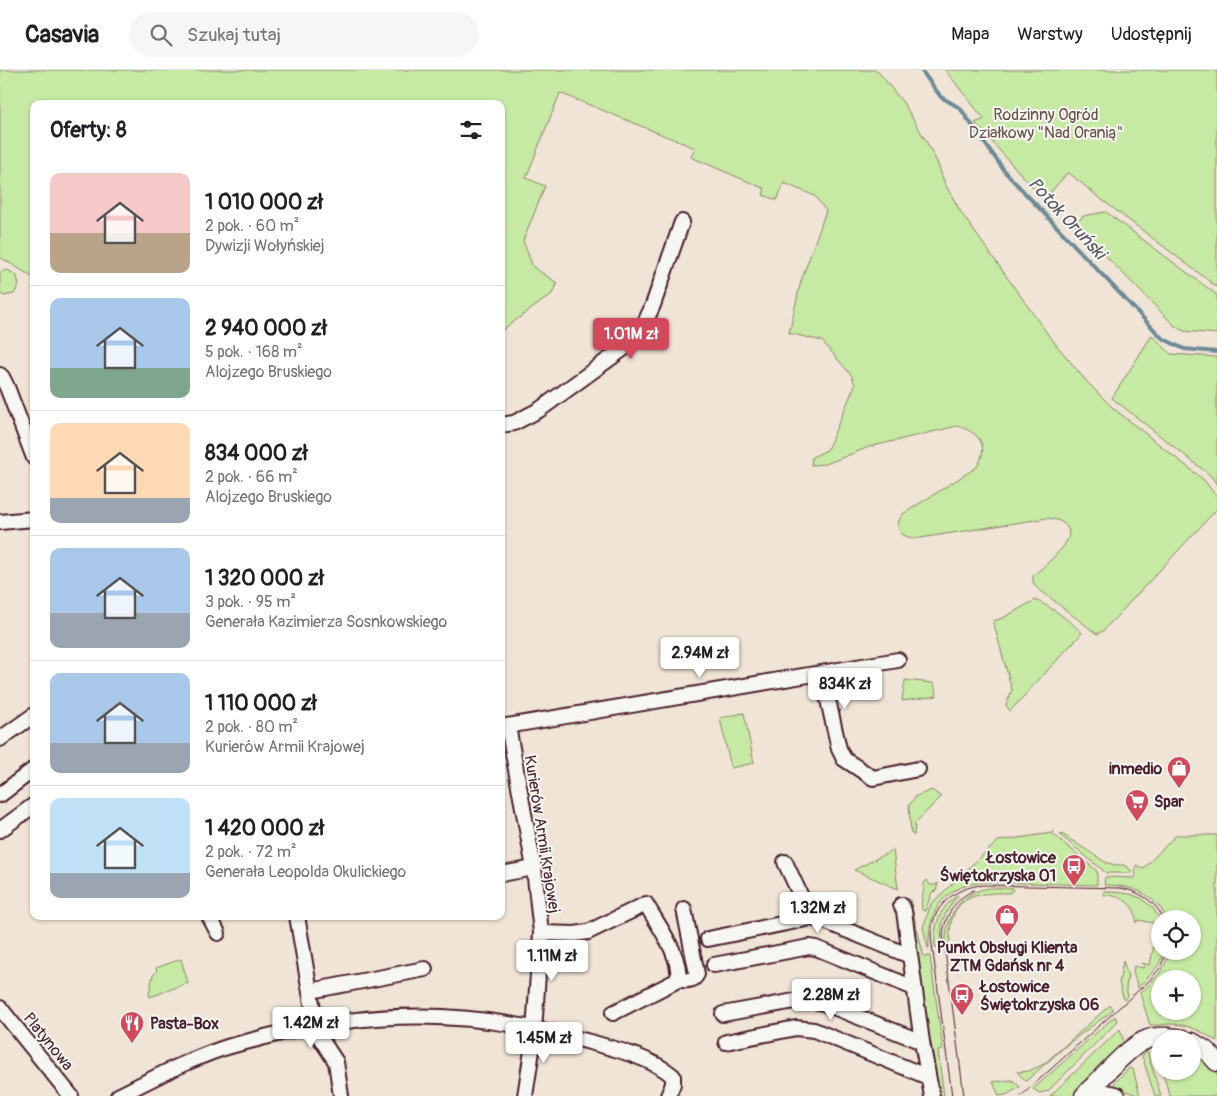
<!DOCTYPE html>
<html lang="pl">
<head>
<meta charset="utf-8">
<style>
  body { margin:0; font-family:Pangolin,sans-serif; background:#f6f6f6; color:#202124; height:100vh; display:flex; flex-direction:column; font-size:19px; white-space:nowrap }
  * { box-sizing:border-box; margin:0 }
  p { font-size:16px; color:#757577 }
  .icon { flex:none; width:28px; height:28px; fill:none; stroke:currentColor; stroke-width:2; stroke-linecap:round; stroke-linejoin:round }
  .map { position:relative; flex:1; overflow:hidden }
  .drawer { position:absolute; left:30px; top:30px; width:475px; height:820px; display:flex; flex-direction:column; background:#fff; border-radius:10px; box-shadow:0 1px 4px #0004 }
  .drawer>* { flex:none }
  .buttons { position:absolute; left:1151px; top:840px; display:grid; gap:10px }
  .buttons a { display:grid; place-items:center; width:50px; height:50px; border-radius:50%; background:#fff; box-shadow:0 1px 4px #0004; font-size:25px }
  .price { position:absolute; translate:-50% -42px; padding:0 11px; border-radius:5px; background:#fff; color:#222; font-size:16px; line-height:32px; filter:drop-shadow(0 1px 2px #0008) }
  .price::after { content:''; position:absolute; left:50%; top:30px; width:15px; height:11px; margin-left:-8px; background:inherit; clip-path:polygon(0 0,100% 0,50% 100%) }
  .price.active { background:#d1495b; color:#fff }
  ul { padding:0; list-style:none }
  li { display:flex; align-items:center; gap:15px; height:125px; padding:0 20px }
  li+li { border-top:1px solid #e0e0e0 }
  li span { display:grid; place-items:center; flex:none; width:140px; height:100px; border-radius:10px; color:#555 }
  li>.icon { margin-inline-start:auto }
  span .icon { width:60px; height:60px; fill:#fffc; stroke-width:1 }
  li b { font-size:21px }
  h2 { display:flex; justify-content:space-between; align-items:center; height:60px; padding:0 20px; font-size:21px }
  header { display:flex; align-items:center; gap:30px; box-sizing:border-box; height:70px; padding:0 25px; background:#fff; border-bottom:1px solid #e0e0e0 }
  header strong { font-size:24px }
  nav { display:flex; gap:28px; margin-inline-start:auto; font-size:18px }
  .search { width:350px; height:45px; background:#f6f6f6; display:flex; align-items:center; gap:12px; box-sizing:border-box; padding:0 18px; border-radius:28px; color:#757577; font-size:19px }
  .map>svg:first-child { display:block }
  .green { fill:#c6eaa3; stroke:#888467; fill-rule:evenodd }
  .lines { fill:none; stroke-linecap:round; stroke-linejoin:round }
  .stream { stroke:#6c8b97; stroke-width:4 }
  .minor-casing { stroke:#4a1f2b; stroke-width:18 }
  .major-casing { stroke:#4a1f2b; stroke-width:21 }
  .minor { stroke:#f6f6f2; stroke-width:14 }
  .major { stroke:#f6f6f2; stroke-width:18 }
  .tram { stroke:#4a1f2b; stroke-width:1 }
  .labels { text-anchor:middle; stroke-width:4; stroke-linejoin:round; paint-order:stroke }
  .park-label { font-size:16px; fill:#695249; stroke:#f6f6f2 }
  .poi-label { font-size:16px; font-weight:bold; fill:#4a1f2b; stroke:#f6f6f2; text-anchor:start }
  .street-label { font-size:16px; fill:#4a1f2b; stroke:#f6f6f2 }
  .water-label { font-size:18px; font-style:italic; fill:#5b5561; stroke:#f6f6f2 }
</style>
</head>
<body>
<header>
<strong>Casavia</strong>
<div class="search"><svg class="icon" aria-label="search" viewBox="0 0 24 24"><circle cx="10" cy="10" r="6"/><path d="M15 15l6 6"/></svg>Szukaj tutaj</div>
<nav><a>Mapa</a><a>Warstwy</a><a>Udostępnij</a></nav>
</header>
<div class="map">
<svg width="1217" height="1026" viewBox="0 0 1217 1026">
  <rect width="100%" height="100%" fill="#efe4d5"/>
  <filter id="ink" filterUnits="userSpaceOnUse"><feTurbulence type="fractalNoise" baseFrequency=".02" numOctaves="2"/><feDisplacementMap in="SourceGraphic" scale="10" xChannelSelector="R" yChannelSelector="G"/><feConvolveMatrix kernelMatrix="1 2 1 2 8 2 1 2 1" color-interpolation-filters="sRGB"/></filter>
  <g filter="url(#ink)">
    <!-- green -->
    <g class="green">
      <path d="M0 0H877L904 34 926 71 937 92 945 114 962 144 1049 266 1087 312 1114 339 1204 410 1217 427V439L1103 561 1097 564 1036 517 1033 512V506C1041 499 1062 481 1066 472 1075 457 1061 449 1047 448L920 468C903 470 891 459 903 444L977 397C990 375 979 362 957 356L869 377 826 394 811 395 812 387 827 380 855 315 852 306 822 271 789 263 801 211 826 141 815 126 784 113 777 130 763 125 765 119 691 87 695 78 560 23 526 108 545 116 523 171 533 197 557 213 552 224 501 261V34H34V208L0 187Z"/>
      <path d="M945 0H1217V217L1097 126 1068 102 1044 130 975 53 984 49Z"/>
      <path d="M1106 142 1217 225V264L1184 261 1175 256 1075 155 1083 146Z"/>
      <path d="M8 200 17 206 19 215 14 224 4 226 0 223V202Z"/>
      <path d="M1152 265 1171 284 1217 287V415L1211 406 1112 328Z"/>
      <path d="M1035 530C1053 538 1068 549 1082 563L1010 641 1006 635 1012 620 993 551 1003 548Z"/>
      <path d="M905 610 932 613 934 614 937 626 902 631Z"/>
      <path d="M744 643 754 693 731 698 720 648Z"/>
      <path d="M932 720 941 727 915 753 914 766 911 763 909 735 916 726Z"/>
      <path d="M1054 760 1053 764 1097 801V815L987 812C946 814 927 838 929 878H928L923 857 931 834 972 795 998 771 1052 763Z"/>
      <path d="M1062 764 1105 792 1115 795H1124L1131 800V803H1106L1060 765Z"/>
      <path d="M1176 765H1217V970L1216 971C1202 961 1188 954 1170 954 1163 954 1156 956 1150 955L1140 923C1154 911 1165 900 1170 881H1192V849H1167C1155 823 1131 815 1104 815L1105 807 1135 808 1136 795 1143 799ZM1160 909H1192V941H1160Z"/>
      <path d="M893 780 898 819 854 800Z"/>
      <path d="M927 810 930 815H935L938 813 936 821 932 822 925 841 922 840C920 829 925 822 924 813Z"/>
      <path d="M991 818H1013L1012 821 1009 823C973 822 948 828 950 871L946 875C944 848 961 820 991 818Z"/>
      <path d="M1104 821 1130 824 1141 828 1153 838 1160 849V881H1164C1159 899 1149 905 1138 918L1133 902 1134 896 1143 898 1144 895 1141 893 1150 895 1158 854 1138 850 1136 853C1137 834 1121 825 1104 825Z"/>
      <path d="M958 825 948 839 942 852 941 877H935C933 856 940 837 958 825Z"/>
      <path d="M907 830H910L924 887 930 886 943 980 938 981 944 1026H939Z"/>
      <path d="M181 889 188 913 150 927 149 925 153 905 157 901 156 898Z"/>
      <path d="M1123 891 1128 906 1126 918 1128 926 1124 930 1119 913Z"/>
      <path d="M1109 936H1111L1113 940 1111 942 1069 973 1026 1011 1017 1002 1029 1001 1044 994Z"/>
      <path d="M1115 946 1117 952 1048 1021 1040 1023 1033 1019Z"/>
      <path d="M1120 959 1125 976 1075 1026H1050Z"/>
      <path d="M1193 980 1202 988 1217 1004V1026H1170L1162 1001H1192Z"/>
      <path d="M1147 981 1161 1026H1155L1142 986Z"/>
      <path d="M1129 998 1133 999 1140 1026 1112 1016Z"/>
      <path d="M1012 1010 1020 1017 1006 1025 999 1026 993 1012Z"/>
    </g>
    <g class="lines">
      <!-- stream -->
      <path class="stream" d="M921 0 941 27 960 38 1006 103 1162 268 1184 279 1217 282"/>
      <!-- minor casing -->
      <g class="minor-casing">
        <g id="minor">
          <path d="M0 305 2 307 7 317 34 388"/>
          <path d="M501 355 514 353 539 340 638 268 653 235 682 152"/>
          <path d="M0 452 34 449"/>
          <path d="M822 603 839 679 844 689 873 708 918 699"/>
          <path d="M508 656 534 798 541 863 533 974 525 1026"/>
          <path d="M501 657 898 590"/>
          <path d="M0 669 34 645"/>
          <path d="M0 725 34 699"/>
          <path d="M0 760 34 735"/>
          <path d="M785 792 811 848"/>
          <path d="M501 804 534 798"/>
          <path d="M901 835 904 841 922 972 932 1026"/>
          <path d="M209 846 218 863"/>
          <path d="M297 846 317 963 336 992 341 1026"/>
          <path d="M541 863 575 864 588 862 646 834C657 854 682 886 678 910"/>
          <path d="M708 869 811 848 824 851 910 886"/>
          <path d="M714 895 809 877 816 878 914 918"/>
          <path d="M310 921 425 899"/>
          <path d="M0 938 71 1026"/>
          <path d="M613 943 678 910C686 910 693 912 697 904L684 839"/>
          <path d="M723 944 800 930H810L823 933 922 972"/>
          <path d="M726 972 796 958 814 960 928 1007"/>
          <path d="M118 1026C152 1009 186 991 221 979 235 974 251 971 265 967 371 939 469 940 575 968 603 976 651 986 673 1006V1014L668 1026"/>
        </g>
      </g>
      <!-- major casing -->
      <g class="major-casing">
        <g id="major">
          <path d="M1192 972 1208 982 1217 992"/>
          <path d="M1089 1020 1116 1026"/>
          <path d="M1084 1026C1099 1011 1129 975 1148 969 1159 965 1171 967 1183 969"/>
        </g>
      </g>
      <!-- minor -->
      <use href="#minor" class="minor"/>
      <!-- major -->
      <use href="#major" class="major"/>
      <!-- tram -->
      <g class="tram">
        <path d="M952 1026 931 867C931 837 954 817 983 815L1120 818C1139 821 1155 831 1164 849"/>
        <path d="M964 1026 943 865C945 845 955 829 974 820"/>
        <path d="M1021 1026 1150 910 1160 898 1167 881"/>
      </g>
    </g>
  </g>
  <!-- icons -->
  <defs>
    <g id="shop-pin" transform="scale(1.25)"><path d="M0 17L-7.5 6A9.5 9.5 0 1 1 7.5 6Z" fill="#d1495b" stroke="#f6f6f2"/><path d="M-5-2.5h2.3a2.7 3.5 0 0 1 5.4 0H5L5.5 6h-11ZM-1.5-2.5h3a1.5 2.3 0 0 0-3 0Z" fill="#fff"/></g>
    <g id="supermarket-pin" transform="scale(1.25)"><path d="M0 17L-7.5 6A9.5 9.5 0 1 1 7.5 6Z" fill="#d1495b" stroke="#f6f6f2"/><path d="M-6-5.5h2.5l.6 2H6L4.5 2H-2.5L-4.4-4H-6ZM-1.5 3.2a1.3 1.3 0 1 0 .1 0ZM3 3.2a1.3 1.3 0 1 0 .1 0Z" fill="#fff"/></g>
    <g id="bus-pin" transform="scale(1.25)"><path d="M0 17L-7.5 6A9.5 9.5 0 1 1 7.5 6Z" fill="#d1495b" stroke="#f6f6f2"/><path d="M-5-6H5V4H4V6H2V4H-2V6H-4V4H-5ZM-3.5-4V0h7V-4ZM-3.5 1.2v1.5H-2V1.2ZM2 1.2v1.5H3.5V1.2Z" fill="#fff"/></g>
    <g id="restaurant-pin" transform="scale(1.25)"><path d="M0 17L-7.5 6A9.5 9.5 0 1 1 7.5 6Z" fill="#d1495b" stroke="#f6f6f2"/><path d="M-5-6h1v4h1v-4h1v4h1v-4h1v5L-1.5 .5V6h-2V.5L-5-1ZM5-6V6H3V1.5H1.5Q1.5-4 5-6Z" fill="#fff"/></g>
  </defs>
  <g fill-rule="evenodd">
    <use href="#shop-pin" x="1179" y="698"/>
    <use href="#supermarket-pin" x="1137" y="731"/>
    <use href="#bus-pin" x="1074" y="796"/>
    <use href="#shop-pin" x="1007" y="846"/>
    <use href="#bus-pin" x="962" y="925"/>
    <use href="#restaurant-pin" x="132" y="953"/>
  </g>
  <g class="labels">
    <!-- park labels -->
    <g class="park-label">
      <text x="1046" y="50">Rodzinny Ogród<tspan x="1046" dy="18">Działkowy "Nad Oranią"</tspan></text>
    </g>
    <!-- poi labels -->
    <g class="poi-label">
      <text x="1162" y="704" text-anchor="end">inmedio</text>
      <text x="1154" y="737">Spar</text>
      <text x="1056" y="793" text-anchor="end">Łostowice<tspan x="1056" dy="18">Świętokrzyska 01</tspan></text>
      <text x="1007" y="883" text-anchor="middle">Punkt Obsługi Klienta<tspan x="1007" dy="18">ZTM Gdańsk nr 4</tspan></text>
      <text x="980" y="922">Łostowice<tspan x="980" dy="18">Świętokrzyska 06</tspan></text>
      <text x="150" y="959">Pasta-Box</text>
    </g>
    <!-- street labels -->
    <g class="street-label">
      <text transform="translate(543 764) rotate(81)" y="6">Kurierów Armii Krajowej</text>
      <text transform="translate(49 971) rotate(51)" y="6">Platynowa</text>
    </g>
    <!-- water labels -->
    <g class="water-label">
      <text transform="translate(1067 148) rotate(47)" y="6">Potok Oruński</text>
    </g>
  </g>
</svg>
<div class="buttons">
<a><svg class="icon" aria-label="locate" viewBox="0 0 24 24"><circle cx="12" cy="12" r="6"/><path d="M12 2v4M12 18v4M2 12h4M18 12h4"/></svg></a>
<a>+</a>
<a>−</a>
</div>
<b class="price active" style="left:631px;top:290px">1.01M zł</b>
<b class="price" style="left:700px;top:609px">2.94M zł</b>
<b class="price" style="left:845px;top:640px">834K zł</b>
<b class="price" style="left:818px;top:864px">1.32M zł</b>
<b class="price" style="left:552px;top:912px">1.11M zł</b>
<b class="price" style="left:831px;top:951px">2.28M zł</b>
<b class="price" style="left:311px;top:979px">1.42M zł</b>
<b class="price" style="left:544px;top:994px">1.45M zł</b>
<section class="drawer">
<h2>Oferty: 8<svg class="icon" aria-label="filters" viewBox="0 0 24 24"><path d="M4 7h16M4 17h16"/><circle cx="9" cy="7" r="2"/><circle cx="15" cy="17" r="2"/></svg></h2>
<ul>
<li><span style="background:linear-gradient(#f6c9c9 60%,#b9a48a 0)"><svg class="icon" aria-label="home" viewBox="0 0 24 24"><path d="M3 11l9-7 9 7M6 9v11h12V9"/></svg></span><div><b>1 010 000 zł</b><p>2 pok. · 60 m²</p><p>Dywizji Wołyńskiej</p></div></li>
<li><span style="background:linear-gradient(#a9c7e8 70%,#7fa58c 0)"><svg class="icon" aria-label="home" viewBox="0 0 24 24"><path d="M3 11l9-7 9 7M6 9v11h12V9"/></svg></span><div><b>2 940 000 zł</b><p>5 pok. · 168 m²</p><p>Alojzego Bruskiego</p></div></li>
<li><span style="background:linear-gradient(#ffd9b3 75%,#9aa5b1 0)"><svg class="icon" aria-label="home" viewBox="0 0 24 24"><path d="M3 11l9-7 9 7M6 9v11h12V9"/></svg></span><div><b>834 000 zł</b><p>2 pok. · 66 m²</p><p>Alojzego Bruskiego</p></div></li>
<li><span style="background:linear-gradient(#a9c7e8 65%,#9aa5b1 0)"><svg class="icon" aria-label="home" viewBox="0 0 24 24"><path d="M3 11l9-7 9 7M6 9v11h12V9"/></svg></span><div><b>1 320 000 zł</b><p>3 pok. · 95 m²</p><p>Generała Kazimierza Sosnkowskiego</p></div></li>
<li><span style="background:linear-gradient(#a9c7e8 70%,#9aa5b1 0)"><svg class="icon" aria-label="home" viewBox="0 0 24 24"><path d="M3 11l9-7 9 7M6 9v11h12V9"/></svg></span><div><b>1 110 000 zł</b><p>2 pok. · 80 m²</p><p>Kurierów Armii Krajowej</p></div></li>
<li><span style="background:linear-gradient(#bfe0f5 75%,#9aa5b1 0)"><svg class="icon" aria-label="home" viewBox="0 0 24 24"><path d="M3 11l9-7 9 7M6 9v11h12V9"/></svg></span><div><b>1 420 000 zł</b><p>2 pok. · 72 m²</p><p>Generała Leopolda Okulickiego</p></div></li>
</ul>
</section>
</div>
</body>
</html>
